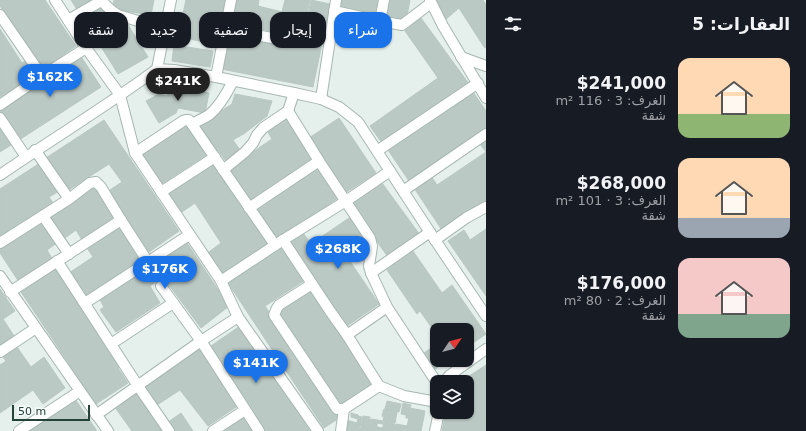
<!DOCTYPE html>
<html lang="ar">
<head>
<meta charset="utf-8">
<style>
  body { margin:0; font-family:"DejaVu Sans",Cairo,sans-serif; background:#242831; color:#f1f3f6; direction:rtl; height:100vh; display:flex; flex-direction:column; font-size:15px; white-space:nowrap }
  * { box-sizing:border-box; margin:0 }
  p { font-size:13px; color:#9ea1a6 }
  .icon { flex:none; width:22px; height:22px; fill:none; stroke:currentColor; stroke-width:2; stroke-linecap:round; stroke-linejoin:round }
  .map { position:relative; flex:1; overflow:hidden; direction:ltr }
  .details { display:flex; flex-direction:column; background:#171b24; width:320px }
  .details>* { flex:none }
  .top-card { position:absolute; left:12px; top:12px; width:380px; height:36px; direction:rtl; display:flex; gap:8px }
  .needle { width:26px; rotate:55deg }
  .buttons { position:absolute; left:430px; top:323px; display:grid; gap:8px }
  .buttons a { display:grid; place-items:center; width:44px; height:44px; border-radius:8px; background:#171b24; box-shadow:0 1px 3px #0004; font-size:20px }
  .scale { position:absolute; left:12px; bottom:10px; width:78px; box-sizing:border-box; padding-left:4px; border:2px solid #24413a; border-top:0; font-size:11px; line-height:14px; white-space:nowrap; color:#24413a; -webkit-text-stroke:3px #f6fbf9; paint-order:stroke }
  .price { position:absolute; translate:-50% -34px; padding:0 9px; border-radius:14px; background:#1a73e8; color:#fff; font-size:13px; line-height:26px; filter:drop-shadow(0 1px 2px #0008) }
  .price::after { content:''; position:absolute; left:50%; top:24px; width:12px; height:9px; margin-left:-6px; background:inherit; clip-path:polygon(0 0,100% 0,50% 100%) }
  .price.selected { background:#222; color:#fff }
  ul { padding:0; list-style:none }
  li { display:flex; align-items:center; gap:12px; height:100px; padding:0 16px }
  li span { display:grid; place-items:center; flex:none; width:112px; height:80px; border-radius:12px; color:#555 }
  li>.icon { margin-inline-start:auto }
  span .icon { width:48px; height:48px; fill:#fffc; stroke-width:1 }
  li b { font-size:17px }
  h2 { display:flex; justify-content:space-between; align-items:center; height:48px; padding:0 16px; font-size:17px }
  .pill { padding:0 14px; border-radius:12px; background:#171b24; box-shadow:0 1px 3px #0004; font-size:14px; line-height:36px }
  .pill.selected { background:#1a73e8; color:#fff }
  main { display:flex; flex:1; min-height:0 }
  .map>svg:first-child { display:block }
  .building { fill:#bbc9c4; stroke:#b8c8c2 }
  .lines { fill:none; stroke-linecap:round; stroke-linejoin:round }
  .street-casing { stroke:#a7b7b2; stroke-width:12 }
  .street { stroke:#fff; stroke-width:10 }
</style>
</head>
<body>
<main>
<section class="details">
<h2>العقارات: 5<svg class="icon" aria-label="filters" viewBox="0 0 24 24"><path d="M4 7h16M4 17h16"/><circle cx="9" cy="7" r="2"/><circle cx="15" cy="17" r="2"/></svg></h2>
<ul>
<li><span style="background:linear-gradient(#ffd9b3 70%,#8fb573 0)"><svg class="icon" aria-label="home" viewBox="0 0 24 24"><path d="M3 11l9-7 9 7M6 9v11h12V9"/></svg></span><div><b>$241,000</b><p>الغرف: 3 · 116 m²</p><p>شقة</p></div></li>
<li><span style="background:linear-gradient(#ffd9b3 75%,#9aa5b1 0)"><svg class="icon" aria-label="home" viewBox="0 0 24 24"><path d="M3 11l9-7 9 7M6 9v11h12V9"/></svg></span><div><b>$268,000</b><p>الغرف: 3 · 101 m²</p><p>شقة</p></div></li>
<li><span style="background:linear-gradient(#f6c9c9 70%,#7fa58c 0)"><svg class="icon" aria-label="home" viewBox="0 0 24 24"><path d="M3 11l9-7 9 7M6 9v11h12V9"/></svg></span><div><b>$176,000</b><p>الغرف: 2 · 80 m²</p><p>شقة</p></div></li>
</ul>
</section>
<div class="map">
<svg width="486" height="431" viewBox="0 0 486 431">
  <rect width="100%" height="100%" fill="#e5efeb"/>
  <!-- building -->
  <g class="building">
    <path d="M0 0H21L22 1 23 0H45L76 46 43 69 0 6Z"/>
    <path d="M71 0H94L78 11Z"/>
    <path d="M114 0H154L151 15 112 9Z"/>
    <path d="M186 0H225L215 45 178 36Z"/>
    <path d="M235 0H259L258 6 282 12 285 0H310L305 22 283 17 279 33 230 22Z"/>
    <path d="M311 0 330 4 313 87 221 69 229 33 301 48Z"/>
    <path d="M341 0H379L376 16 339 8Z"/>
    <path d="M389 0H410L406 21 385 17Z"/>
    <path d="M437 0H483L486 5V48L484 47 459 8 445 20 433 4Z"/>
    <path d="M103 6 116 26 125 20 148 57 118 74 97 40 102 37 90 16Z"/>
    <path d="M421 18 469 84 382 143 370 126 438 78 405 31Z"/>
    <path d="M0 29 22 63 26 60 36 74 0 97Z"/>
    <path d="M174 45 213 51 210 67 172 61Z"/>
    <path d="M80 55 101 87 19 140 0 111V107Z"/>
    <path d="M172 85 209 93 205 113 178 108 176 113 159 123 146 101 159 94 167 96Z"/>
    <path d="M473 92 486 111V130L409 181 388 150Z"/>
    <path d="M235 94 272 101 267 116 245 133 233 140 240 150 225 160 218 150 215 152 197 126 232 104Z"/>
    <path d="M284 117 312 159 251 201 229 168 272 139 266 129Z"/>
    <path d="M339 118 376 173 345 193 309 138Z"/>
    <path d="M104 120 179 231 149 252 107 192 122 182 109 164 67 191 46 158Z"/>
    <path d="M186 124 206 155 160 185 139 154Z"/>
    <path d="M0 129 11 145 0 152Z"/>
    <path d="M486 140V201L442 230 414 188 431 176 437 185 486 152 480 144Z"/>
    <path d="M213 161 269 245 221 277 206 254 221 243 195 203 179 214 165 193Z"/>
    <path d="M40 163 59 191 49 197 53 203 0 237V189Z"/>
    <path d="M317 166 338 198 278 239 256 207Z"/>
    <path d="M382 183 420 235 388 257 351 205Z"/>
    <path d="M95 186 116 218 82 240 76 230 65 238 50 216Z"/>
    <path d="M352 216 367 238 345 254 379 304 347 326 290 243 303 233 311 244Z"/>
    <path d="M42 221 57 243 47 250 53 260 19 282 0 253V248Z"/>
    <path d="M121 225 143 257 85 297 69 273 93 257 87 248Z"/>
    <path d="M486 229V296L448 241 464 230 470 240Z"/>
    <path d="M185 240 229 306 201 328 163 277 150 286 160 303 116 332 100 310 104 307 99 298Z"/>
    <path d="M283 247 305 280 265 306 339 418 324 428 228 283Z"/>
    <path d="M413 251 442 293 452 285 486 334 467 347V330H437V335L420 311 417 314 387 270Z"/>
    <path d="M57 268 122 365 118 368 128 383 96 404 21 292Z"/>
    <path d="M0 289 15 311 3 319 16 339 0 349Z"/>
    <path d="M309 289 373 384 341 405 277 310Z"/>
    <path d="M240 326 310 431H263L208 348Z"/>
    <path d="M437 344V360H448L435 369 424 353Z"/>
    <path d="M17 347 31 367 44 357 65 388 43 404 33 390 0 413V365L6 361 3 357Z"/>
    <path d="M200 348 239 405 208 426 180 390 157 405 144 386Z"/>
    <path d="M486 365V431H442L446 412H467V382H460Z"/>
    <path d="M135 392 162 431H132L114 406Z"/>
    <path d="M75 399 97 431H25Z"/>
    <path d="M387 401 401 404 399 412 385 409Z"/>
    <path d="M403 403 411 405 410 408 425 411 421 431H395L396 424 407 426 409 418H406V415L401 414Z"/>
    <path d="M384 409 397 412 395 423 383 421 384 417 382 416Z"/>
    <path d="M181 413 193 431H172L167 423Z"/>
    <path d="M244 413 256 431H217Z"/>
    <path d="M351 413 358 415V416L362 417 360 427H358V431H342L346 420 357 423 358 419 351 417Z"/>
    <path d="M363 416 370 417 368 431H358V428H361Z"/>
    <path d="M371 419 383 421V424L377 423V427L382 428 381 431H368Z"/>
    <path d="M384 422 395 424 394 431H382Z"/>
  </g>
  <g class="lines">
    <!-- street casing -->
    <g class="street-casing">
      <g id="street">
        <path d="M55 0 86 48 120 95 135 153 221 281 238 317 318 431"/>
        <path d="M430 0 443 26 486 98"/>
        <path d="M102 1C107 7 111 11 118 15L165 29"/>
        <path d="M334 11 380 21 384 0"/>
        <path d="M0 15 42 76"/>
        <path d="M68 20 103 0"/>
        <path d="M380 21 402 25 431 3"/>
        <path d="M225 29 293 42"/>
        <path d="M461 57 486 66"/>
        <path d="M157 69 174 70 216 77 294 93 321 99 339 107 358 122 435 240 486 316"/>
        <path d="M216 77 231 0"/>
        <path d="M294 93 288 111 319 161 370 238 372 246 371 253 369 266 371 273 387 307 437 383"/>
        <path d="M321 99 336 0"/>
        <path d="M0 105 42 76 86 48"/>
        <path d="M0 118 26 157"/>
        <path d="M192 124C198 121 204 118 209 115 220 106 227 93 233 81"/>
        <path d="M35 150 69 199"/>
        <path d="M377 151 478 83"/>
        <path d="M135 153 183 121 186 120H189L275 245"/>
        <path d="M223 170 245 152 253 143 257 135 263 128 288 111"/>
        <path d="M0 175C52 139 107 106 157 69L171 0"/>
        <path d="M403 191 486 134"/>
        <path d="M161 192 215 157"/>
        <path d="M249 208 319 161"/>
        <path d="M43 216 69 254"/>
        <path d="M283 240 330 311 347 335 379 386 404 396 437 402"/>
        <path d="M435 240 466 218 486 207"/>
        <path d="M0 243 69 199 90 183 96 182 101 187 121 220 148 262"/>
        <path d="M57 261 138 386 169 431"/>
        <path d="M371 273 430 232"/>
        <path d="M0 276 108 431"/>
        <path d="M221 281 283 240 346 201 390 171"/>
        <path d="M312 284 279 305 277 308 274 315 337 409H344L379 386"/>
        <path d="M161 286 201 341 259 431"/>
        <path d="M10 292 121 220"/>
        <path d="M85 303 189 235"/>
        <path d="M347 335 387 307"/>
        <path d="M111 344 173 303"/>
        <path d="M0 352 36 328"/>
        <path d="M444 382 450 375 486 349"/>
        <path d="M96 415 201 341 238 317"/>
        <path d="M19 431 80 391"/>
        <path d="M213 431 245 410"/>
        <path d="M341 431 344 409"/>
        <path d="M435 431 439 412"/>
      </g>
    </g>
    <!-- street -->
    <use href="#street" class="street"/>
  </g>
</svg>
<div class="buttons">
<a><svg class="needle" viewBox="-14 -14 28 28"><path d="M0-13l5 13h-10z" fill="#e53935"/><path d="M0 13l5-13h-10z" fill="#9ea1a6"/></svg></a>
<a><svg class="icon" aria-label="layers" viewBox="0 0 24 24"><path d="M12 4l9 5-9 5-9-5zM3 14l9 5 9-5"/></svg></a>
</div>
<div class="scale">50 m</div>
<b class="price" style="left:50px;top:98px">$162K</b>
<b class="price selected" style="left:178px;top:102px">$241K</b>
<b class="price" style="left:338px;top:270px">$268K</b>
<b class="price" style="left:165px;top:290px">$176K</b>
<b class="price" style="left:256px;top:384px">$141K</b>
<div class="top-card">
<a class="pill selected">شراء</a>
<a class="pill">إيجار</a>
<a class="pill">تصفية</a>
<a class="pill">جديد</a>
<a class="pill">شقة</a>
</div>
</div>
</main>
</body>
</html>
